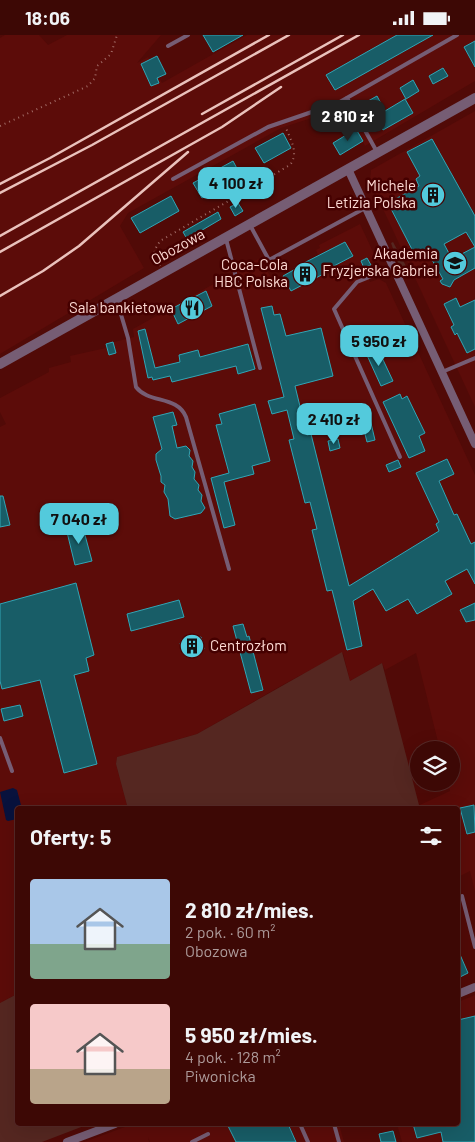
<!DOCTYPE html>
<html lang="pl">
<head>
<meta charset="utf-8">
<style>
  body { margin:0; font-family:Barlow,sans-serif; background:#44110f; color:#f1f3f6; height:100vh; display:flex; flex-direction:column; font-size:19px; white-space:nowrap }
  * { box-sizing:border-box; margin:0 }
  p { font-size:16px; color:#ad9a9a }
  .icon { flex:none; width:28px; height:28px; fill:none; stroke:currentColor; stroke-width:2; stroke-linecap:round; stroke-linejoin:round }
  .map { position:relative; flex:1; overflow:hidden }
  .drawer { position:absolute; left:15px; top:771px; width:445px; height:320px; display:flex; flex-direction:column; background:#3d0805; border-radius:5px; box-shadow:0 5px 20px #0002,0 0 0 1px #562927 }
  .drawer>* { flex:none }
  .tools { position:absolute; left:410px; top:706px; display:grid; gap:10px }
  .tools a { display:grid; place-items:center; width:50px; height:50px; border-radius:50%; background:#3d0805; box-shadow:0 5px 20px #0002,0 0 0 1px #562927; font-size:25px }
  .price { position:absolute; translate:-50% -42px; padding:0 11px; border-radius:10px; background:#53cadc; color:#111; font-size:16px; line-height:32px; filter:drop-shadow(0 1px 2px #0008) }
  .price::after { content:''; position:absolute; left:50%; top:30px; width:15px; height:11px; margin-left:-8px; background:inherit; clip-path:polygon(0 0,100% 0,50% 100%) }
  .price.selected { background:#222; color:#fff }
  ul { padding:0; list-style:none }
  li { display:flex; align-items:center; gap:15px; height:125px; padding:0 15px }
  li span { display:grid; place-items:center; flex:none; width:140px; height:100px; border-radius:5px; color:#555 }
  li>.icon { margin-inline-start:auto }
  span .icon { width:60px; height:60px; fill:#fffc; stroke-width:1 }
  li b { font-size:21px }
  h2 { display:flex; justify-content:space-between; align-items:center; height:60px; padding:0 15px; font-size:21px }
  .status { display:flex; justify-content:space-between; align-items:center; height:35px; padding:0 25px; background:#3d0805; direction:ltr }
  .status svg { height:14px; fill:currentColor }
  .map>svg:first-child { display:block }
  .built { fill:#5c0c09 }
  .green { fill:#552721 }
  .water { fill:#08123d }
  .building { fill:#185d67; stroke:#30a6b6; fill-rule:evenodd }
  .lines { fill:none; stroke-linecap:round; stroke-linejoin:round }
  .path { stroke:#a16b66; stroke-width:2; stroke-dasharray:1 4; stroke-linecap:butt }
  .service { stroke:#765d74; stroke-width:4 }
  .minor { stroke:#765d74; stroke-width:8 }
  .tertiary { stroke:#765d74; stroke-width:10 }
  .rail { stroke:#eac2bc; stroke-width:2.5 }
  .labels { text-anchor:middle; stroke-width:5; stroke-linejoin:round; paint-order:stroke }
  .poi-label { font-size:15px; fill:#fedad4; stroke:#450000; text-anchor:end }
  .street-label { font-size:15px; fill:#fedad4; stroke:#450000 }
</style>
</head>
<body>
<div class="status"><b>18:06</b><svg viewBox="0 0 49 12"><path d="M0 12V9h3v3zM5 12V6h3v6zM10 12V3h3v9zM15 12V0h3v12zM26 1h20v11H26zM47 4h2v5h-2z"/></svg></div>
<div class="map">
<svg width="475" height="1107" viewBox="0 0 475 1107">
  <rect width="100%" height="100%" fill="#510a07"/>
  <!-- built -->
  <g class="built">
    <path d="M5 0H39L48 10 67 0H161L137 28 148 22 162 48 247 0H475V46L365 111 344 69 330 77 281 93 128 178 120 191 144 233 0 319V3Z"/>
    <path d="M475 76V372L370 146 371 135Z"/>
    <path d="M360 189 375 221 373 226 370 228 371 230 364 233 370 247 379 244 386 248 475 440V857L470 836 458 842V774H411L450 756 448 748H451V715H440L416 618 385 635 382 628 350 646 343 618 286 648 197 699 117 722 116 729 128 774H18L17 959 0 968V392L6 389 0 377V363L49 337V333L71 327 70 321 106 313V309L134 302 133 294 260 223 273 246 318 220 316 215 320 213 319 210Z"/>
    <path d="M475 960V1107H402L397 1089H458V967Z"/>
    <path d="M133 1089H339L344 1107H150L148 1102 149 1107H84Z"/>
  </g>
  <!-- green -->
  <g class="green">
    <path d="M393 207 406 231 402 232 399 231 391 208Z"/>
    <path d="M342 617 350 646 382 628 419 770 411 774H128L116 729 117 722 197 699Z"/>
    <path d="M17 959 18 1089H89L42 1107H0V968Z"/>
  </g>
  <!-- water -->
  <path class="water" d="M13 753 17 755 22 774H18L17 784 8 786 6 785 0 757Z"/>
  <!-- building -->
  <g class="building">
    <path d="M203 0H243L213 17Z"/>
    <path d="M397 0H433L335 55 326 40Z"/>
    <path d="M475 6V32L464 12Z"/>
    <path d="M157 21 166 39 157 43 159 48 151 51 141 29Z"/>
    <path d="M443 33 448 41 433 49 429 41Z"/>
    <path d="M413 45 419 56 406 64 400 53Z"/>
    <path d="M377 61 385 76 405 64 413 78 383 95 368 66Z"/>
    <path d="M356 94 363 106 340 120 333 108Z"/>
    <path d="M283 98 291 113 264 128 255 113Z"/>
    <path d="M432 104 475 181V233L454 245 450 252 442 249 440 246 443 244 428 218 417 224 388 168 419 151 416 144 420 141 407 117ZM466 197 475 212 452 224 444 209Z"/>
    <path d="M233 126 241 141 202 163 193 148Z"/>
    <path d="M171 161 179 176 140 198 131 183Z"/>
    <path d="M238 168 243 176 235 181 230 172Z"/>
    <path d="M218 177 221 184 187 204 183 197Z"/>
    <path d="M345 207 353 221 330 233 331 235 291 256 283 241 299 232 298 231Z"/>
    <path d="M367 223 371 230 364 233 361 226Z"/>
    <path d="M206 256 212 271 178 289 171 274Z"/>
    <path d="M456 263 460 272 475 265V314L467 318 457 298 455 300 451 292 454 290 444 269Z"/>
    <path d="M272 271 274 280 280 279 286 301 321 293 333 341 295 351 307 400 311 399 349 551 439 496 436 489 439 487 416 438 447 424 454 439 439 446 454 480 457 479 471 509 475 507V549L467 534 445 546 452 559 417 579 408 564 386 576 373 554 353 566 362 611 347 615 332 555 327 556 312 495 317 494 310 467 305 468 289 405 294 404 287 375 272 379 268 366 284 362 261 273Z"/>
    <path d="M145 294 155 333 180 327 179 320 198 315 200 322 248 309 255 334 238 339 236 331 172 347 170 341 153 345 152 342 148 343 138 296Z"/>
    <path d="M113 307 116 318 109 320 106 309Z"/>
    <path d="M377 312 393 346 381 351 366 318Z"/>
    <path d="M400 359 402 364 407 361 425 398 419 401 425 416 409 423 383 367Z"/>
    <path d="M255 369 270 426 252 431 254 439 224 447 235 490 224 493 211 443 229 438 216 390 222 389 219 379Z"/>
    <path d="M173 377 177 390 172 391 177 413 186 411 190 415 189 421 193 426 192 432 195 437 194 444 199 450 198 455 202 460 201 466 205 473 201 478 175 484 170 481 168 464 164 457 165 450 161 447V441L156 425V419L162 414 153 382Z"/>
    <path d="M370 384 375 405 367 407 362 387Z"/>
    <path d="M338 404 340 413 330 416 328 406Z"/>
    <path d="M398 425 401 432 389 437 386 430Z"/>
    <path d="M0 461H3L10 490 0 492Z"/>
    <path d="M82 489 92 526 75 530 66 493Z"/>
    <path d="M76 548 94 620 86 623 89 636 74 640 97 729 64 738 40 645 2 654 0 646V569Z"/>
    <path d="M179 565 184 582 131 596 127 579Z"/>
    <path d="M475 568V585L466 587 460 575Z"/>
    <path d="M243 589 247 602 249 601 263 655 251 658 233 591Z"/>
    <path d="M201 602 204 614 183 619 180 608Z"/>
    <path d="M20 670 23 681 4 686 1 674Z"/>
    <path d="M474 770 475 797 467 799 460 773Z"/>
    <path d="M458 915 468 938 458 943Z"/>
    <path d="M475 981V1107H443L441 1097 417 1103 413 1089H458V985Z"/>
    <path d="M227 1089H288L296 1107H236Z"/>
    <path d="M393 1096 396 1107H381L379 1099Z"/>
  </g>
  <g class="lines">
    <!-- path -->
    <g class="path">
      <path d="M0 91 88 51 95 43 97 31 111 19 117 0"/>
      <path d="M160 231 154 216 160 206 290 130C299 118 291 106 286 93"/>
    </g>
    <!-- service -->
    <g class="service">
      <path d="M168 11 188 0"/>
      <path d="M347 63 377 117"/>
      <path d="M173 144 268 92 338 68 457 0"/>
      <path d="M250 190 269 225 367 172"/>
      <path d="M226 204 260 333"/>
      <path d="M394 232 357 247 334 274 400 422"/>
      <path d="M117 266 128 303 136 352C149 369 177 360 186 382L229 534"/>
      <path d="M442 337 475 323"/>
      <path d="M0 703 12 736"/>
      <path d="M458 863 462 861 475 912"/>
      <path d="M300 1089 308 1107"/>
      <path d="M334 1089 339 1107"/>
      <path d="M192 1107 208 1099"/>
    </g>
    <!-- minor -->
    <g class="minor">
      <path d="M348 134 475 409"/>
      <path d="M458 959 475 952"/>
      <path d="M67 1107 115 1089"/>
    </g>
    <!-- tertiary -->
    <path class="tertiary" d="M0 329 475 63"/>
    <!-- rail -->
    <g class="rail">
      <path d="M202 79 343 0"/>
      <path d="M0 149 50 123 269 0"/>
      <path d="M0 158 92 110 289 0"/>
      <path d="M0 201 359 0"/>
      <path d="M0 217 222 92 281 52"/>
      <path d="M0 261 43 236 79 211 188 117"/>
    </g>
  </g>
  <!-- icons -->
  <defs>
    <g id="building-disc" transform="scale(1.25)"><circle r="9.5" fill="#53cadc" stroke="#450000"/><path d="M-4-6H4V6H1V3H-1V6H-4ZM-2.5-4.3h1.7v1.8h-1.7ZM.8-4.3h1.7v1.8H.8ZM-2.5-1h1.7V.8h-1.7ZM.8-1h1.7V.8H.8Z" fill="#111"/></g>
    <g id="school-disc" transform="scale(1.25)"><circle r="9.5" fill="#53cadc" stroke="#450000"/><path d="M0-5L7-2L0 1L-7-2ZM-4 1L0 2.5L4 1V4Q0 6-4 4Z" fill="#111"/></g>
    <g id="restaurant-disc" transform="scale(1.25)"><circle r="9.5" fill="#53cadc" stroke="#450000"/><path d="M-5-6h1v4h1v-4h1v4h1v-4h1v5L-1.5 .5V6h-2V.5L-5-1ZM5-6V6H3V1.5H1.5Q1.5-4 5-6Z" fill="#111"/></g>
  </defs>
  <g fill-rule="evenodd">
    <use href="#building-disc" x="433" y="160"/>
    <use href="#school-disc" x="455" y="228"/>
    <use href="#building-disc" x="305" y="239"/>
    <use href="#restaurant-disc" x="192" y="273"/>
    <use href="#building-disc" x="192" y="611"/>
  </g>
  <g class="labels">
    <!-- poi labels -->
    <g class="poi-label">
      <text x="416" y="156">Michele<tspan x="416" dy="17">Letizia Polska</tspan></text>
      <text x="438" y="224">Akademia<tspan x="438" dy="17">Fryzjerska Gabriel</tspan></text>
      <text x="288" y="235">Coca-Cola<tspan x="288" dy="17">HBC Polska</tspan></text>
      <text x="174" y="278">Sala bankietowa</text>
      <text x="210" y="616" text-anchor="start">Centrozłom</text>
    </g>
    <!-- street labels -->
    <g class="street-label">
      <text transform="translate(178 212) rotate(-29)" y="5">Obozowa</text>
    </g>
  </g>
</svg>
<div class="tools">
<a><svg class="icon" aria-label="layers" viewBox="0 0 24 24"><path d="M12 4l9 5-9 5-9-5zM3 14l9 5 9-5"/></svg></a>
</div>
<b class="price selected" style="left:348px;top:107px">2 810 zł</b>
<b class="price" style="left:236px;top:174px">4 100 zł</b>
<b class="price" style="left:379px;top:332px">5 950 zł</b>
<b class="price" style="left:334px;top:410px">2 410 zł</b>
<b class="price" style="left:79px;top:510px">7 040 zł</b>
<section class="drawer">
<h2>Oferty: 5<svg class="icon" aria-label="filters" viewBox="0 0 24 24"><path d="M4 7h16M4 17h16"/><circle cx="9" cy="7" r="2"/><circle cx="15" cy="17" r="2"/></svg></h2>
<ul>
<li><span style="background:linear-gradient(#a9c7e8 65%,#7fa58c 0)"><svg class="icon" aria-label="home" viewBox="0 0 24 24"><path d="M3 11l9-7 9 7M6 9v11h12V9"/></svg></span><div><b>2 810 zł/mies.</b><p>2 pok. · 60 m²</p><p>Obozowa</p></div></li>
<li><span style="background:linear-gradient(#f6c9c9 65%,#b9a48a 0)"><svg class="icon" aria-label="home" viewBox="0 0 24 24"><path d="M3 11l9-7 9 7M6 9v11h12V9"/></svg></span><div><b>5 950 zł/mies.</b><p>4 pok. · 128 m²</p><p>Piwonicka</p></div></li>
</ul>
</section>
</div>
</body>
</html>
